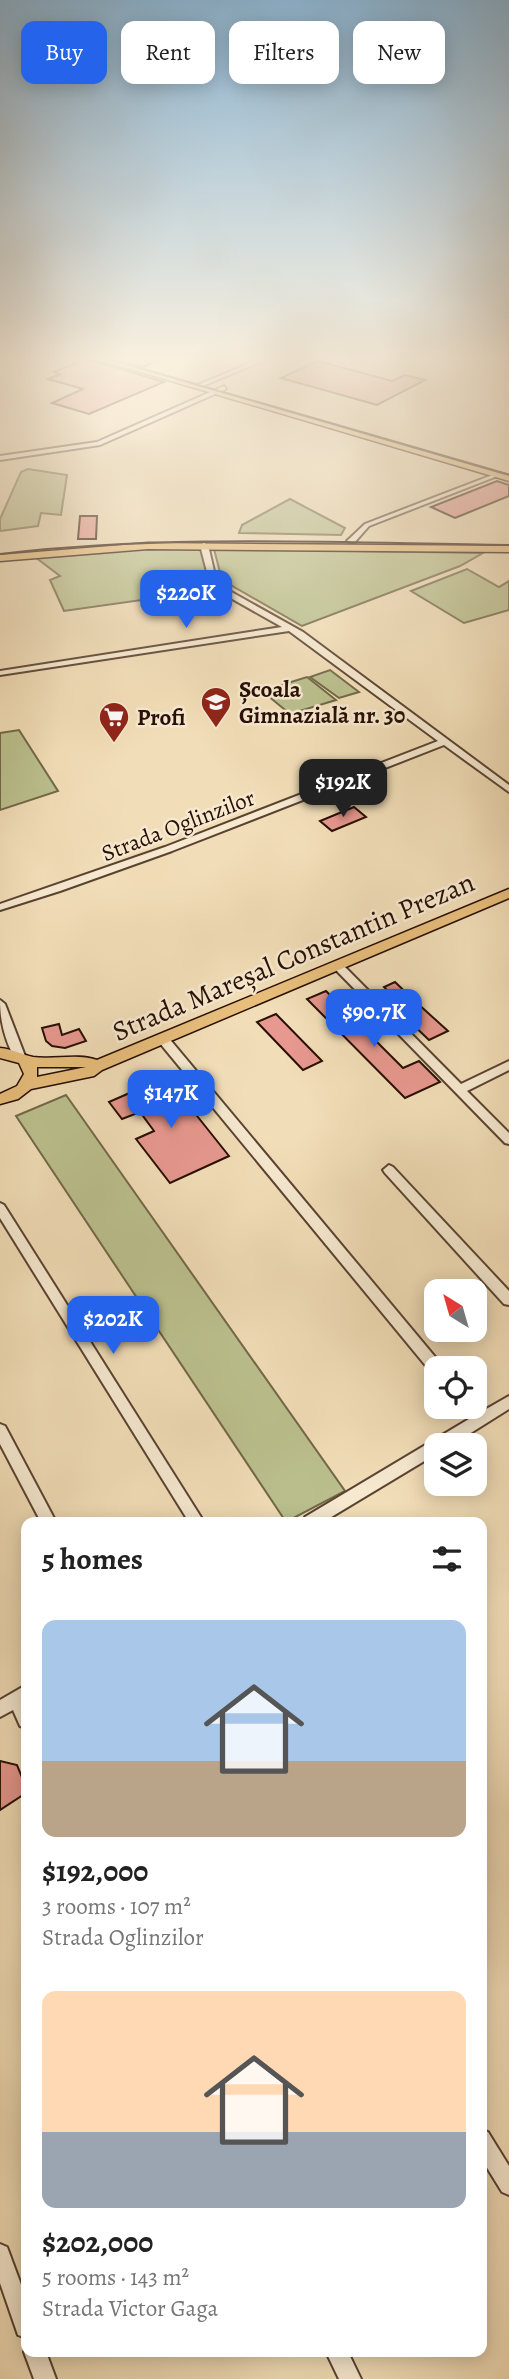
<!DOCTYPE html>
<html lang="en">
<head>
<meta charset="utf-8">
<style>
  body { margin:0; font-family:Alegreya,serif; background:#f2f2f2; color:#222; height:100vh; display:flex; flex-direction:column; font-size:26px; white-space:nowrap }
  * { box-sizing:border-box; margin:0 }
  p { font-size:23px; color:#767676 }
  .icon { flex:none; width:38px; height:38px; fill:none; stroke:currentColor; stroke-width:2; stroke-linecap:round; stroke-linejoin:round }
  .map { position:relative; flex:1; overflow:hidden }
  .panel { position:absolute; left:21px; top:1517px; width:466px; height:840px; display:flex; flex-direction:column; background:#fff; border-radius:14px; box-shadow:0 4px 18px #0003 }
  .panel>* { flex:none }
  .hud { position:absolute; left:21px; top:21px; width:467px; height:63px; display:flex; gap:14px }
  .needle { width:46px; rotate:323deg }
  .fabs { position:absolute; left:424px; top:1279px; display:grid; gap:14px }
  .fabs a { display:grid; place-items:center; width:63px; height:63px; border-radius:14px; background:#fff; box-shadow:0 4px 18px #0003; font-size:35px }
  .price { position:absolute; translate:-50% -60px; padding:0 16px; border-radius:14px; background:#2563eb; color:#fff; font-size:23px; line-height:46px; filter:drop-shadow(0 2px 4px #0008) }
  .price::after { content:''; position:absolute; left:50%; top:42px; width:21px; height:16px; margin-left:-10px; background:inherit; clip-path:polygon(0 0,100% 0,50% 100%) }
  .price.active { background:#222; color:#fff }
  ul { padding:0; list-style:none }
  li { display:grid; align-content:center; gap:14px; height:371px; padding:0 21px }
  li span { display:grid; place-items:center; height:217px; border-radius:14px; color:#555 }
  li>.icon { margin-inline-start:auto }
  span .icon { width:126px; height:126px; fill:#fffc; stroke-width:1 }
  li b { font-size:30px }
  h2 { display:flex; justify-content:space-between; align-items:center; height:84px; padding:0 21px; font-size:30px }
  .chip { padding:0 24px; border-radius:14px; background:#fff; box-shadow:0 4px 18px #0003; font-size:24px; line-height:63px }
  .chip.active { background:#2563eb; color:#fff }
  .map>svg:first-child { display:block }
  .green { fill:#bbc08e; stroke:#726849; stroke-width:2 }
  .building { fill:#e7988f; stroke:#280f04; stroke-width:2 }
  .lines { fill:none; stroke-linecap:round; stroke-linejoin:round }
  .minor-casing { stroke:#5a4231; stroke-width:4 }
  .major-casing { stroke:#280f04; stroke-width:3 }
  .minor { fill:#f6e9d0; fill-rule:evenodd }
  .major { fill:#e8be7c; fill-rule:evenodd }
  .tram { stroke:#280f04; stroke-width:2 }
  .labels { text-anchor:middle; stroke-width:5; stroke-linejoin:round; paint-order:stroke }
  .far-poi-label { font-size:23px; font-weight:bold; fill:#280f04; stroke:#f6e9d0; text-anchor:start }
  .far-street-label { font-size:23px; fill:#280f04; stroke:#f6e9d0 }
  .street-label { font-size:28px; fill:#280f04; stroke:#f6e9d0 }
</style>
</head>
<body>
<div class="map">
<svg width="509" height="2379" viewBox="0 0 509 2379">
  <rect width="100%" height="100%" fill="#f1ddb7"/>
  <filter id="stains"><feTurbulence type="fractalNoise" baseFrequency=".00286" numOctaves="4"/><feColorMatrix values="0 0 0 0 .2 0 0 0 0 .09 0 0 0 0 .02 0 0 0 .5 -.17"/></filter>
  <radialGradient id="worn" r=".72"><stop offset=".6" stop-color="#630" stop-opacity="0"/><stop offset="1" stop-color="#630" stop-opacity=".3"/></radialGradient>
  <!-- green -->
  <g class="green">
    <path d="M28 469 67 475 61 515 41 513 38 526 0 531V519L21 472Z"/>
    <path d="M290 499 345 528 341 535 239 533 242 525Z"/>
    <path d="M204 545 220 589 64 611 50 580 60 576 35 557Z"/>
    <path d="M214 549 483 553 460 566 302 626 222 580Z"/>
    <path d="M467 569 499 587 509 581V610L464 623 411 591Z"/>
    <path d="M330 670 359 692 339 698 310 677Z"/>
    <path d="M307 677 336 700 290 714 262 691Z"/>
    <path d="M19 730 58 791 0 810V733Z"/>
    <path d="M66 1095 345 1491 286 1522 16 1116Z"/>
  </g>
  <!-- building -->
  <g class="building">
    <path d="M109 357H166L143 367Z"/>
    <path d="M85 359 101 363 164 382 89 414 52 403 83 389 48 379 60 374 54 372Z"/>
    <path d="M318 361 392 381 405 375 425 380 377 405 281 378Z"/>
    <path d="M497 481 509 485V496L455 518 431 507Z"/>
    <path d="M80 516H97L96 539H78Z"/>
    <path d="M354 807 366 817 332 831 320 821Z"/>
    <path d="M395 982 417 1003 448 1031 429 1040 387 1000 394 997 384 987Z"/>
    <path d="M326 991 403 1068 419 1061 440 1082 405 1098 307 999Z"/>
    <path d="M276 1014 322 1061 303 1070 257 1022Z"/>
    <path d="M59 1024 62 1035 79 1029 86 1041 65 1048 52 1046 46 1041 42 1028Z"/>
    <path d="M166 1077 229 1156 170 1183 136 1139 154 1131 140 1112 122 1119 109 1102Z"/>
    <path d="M0 1761 17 1765 26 1787V1793L0 1810Z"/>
  </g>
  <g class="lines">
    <!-- minor casing -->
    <g class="minor-casing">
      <g id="minor">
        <path d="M264 357H272L198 388 193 387Z"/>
        <path d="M224 386 226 389 100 445 0 460V456L97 442Z"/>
        <path d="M495 474 500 475 369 526 354 543 347 541 365 524Z"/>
        <path d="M204 543 208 545 217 584 303 632 509 785V792L444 745 172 851 60 891 0 910V904L165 847 438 741 289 631 0 675V671L282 627 211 587 200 545Z"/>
        <path d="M338 963 342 964 461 1084 509 1061V1070L467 1091 509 1133V1144L505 1143 334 968 333 966 334 964Z"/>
        <path d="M0 1000 5 1004 25 1056 23 1059H15C5 1040 0 1022 0 1000Z"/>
        <path d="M163 1035 167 1036 441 1364 443 1368H436V1374L431 1372 159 1042 157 1039 159 1036Z"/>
        <path d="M389 1165 393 1167 509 1291V1305L504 1304 385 1173 383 1170Z"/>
        <path d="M0 1203 4 1205 204 1522H189L0 1218Z"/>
        <path d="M509 1396V1409L450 1446H436V1454L323 1522H303L305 1517 469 1419 461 1407H474V1404L481 1412Z"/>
        <path d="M0 1424 5 1426 56 1522H41L0 1444Z"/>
        <path d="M26 1685V1728L20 1726 13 1710 0 1717V1700Z"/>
        <path d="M481 2129 488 2132 509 2166V2195L502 2192 481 2158Z"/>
        <path d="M0 2244 7 2247 26 2298V2338L18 2335 0 2283Z"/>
        <path d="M26 2347V2352H46L56 2379H34L24 2352Z"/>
        <path d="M326 2352H348L361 2379H339Z"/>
      </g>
    </g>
    <!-- major casing -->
    <g class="major-casing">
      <g id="major">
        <path d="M90 357H100L509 475V481Z"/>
        <path d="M148 543 509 546V552L148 549 0 561V555Z"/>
        <path d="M509 889V898L102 1070 94 1076 31 1089 18 1099 0 1104V1094L17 1086 24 1074 19 1063 0 1058V1048C12 1049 23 1055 33 1057 54 1060 77 1053 97 1060ZM37 1067H86L37 1077Z"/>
      </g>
    </g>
    <!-- minor -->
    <use href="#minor" class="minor"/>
    <!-- major -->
    <use href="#major" class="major"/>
    <!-- tram -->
    <g class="tram">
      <path d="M101 357 509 475"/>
      <path d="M0 554C170 534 339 543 509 545"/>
    </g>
  </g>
  <!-- sky -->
  <linearGradient id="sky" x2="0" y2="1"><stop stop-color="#8bb6d5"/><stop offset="0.52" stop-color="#f9f0df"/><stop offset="1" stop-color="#f9f0df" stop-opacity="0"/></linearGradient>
  <rect width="509" height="690" fill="url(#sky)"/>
  <!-- icons -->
  <defs>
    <g id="school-pin" transform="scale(1.575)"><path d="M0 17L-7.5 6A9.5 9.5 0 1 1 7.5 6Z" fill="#8f2418" stroke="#f6e9d0"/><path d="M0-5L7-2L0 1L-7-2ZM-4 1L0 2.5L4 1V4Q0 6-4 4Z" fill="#fff"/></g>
    <g id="supermarket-pin" transform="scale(1.575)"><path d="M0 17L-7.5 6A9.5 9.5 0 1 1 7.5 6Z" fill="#8f2418" stroke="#f6e9d0"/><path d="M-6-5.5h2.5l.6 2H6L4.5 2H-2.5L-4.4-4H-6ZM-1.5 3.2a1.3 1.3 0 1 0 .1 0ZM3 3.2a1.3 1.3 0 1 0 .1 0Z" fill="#fff"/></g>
  </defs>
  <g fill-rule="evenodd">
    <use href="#school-pin" x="216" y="702"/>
    <use href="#supermarket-pin" x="114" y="717"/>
  </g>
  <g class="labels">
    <!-- far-poi labels -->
    <g class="far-poi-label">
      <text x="239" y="697">Școala<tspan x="239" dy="26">Gimnazială nr. 30</tspan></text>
      <text x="137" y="725">Profi</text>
    </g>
    <!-- far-street labels -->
    <g class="far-street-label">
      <text transform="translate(178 825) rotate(-21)" y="8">Strada Oglinzilor</text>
    </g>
    <!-- street labels -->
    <g class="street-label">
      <text transform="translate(293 956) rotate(-23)" y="10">Strada Mareșal Constantin Prezan</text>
    </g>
  </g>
  <rect width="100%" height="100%" filter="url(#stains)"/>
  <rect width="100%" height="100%" fill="url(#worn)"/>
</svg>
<div class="fabs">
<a><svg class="needle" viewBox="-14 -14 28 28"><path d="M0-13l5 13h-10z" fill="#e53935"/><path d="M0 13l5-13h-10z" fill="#767676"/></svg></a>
<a><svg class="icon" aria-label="locate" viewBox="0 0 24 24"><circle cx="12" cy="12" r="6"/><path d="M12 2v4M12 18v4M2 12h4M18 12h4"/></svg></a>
<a><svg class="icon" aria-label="layers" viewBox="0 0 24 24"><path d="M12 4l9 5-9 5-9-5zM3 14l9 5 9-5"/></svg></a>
</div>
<b class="price" style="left:186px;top:630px">$220K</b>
<b class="price active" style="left:343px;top:819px">$192K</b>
<b class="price" style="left:374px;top:1049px">$90.7K</b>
<b class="price" style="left:171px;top:1130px">$147K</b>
<b class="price" style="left:113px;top:1356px">$202K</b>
<div class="hud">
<a class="chip active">Buy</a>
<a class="chip">Rent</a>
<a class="chip">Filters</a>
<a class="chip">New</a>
</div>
<section class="panel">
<h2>5 homes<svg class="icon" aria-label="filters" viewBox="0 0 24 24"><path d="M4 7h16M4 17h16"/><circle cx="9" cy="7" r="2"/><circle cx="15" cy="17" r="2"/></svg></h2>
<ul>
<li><span style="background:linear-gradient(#a9c7e8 65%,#b9a48a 0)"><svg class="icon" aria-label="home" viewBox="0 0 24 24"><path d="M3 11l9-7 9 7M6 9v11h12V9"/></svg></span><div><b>$192,000</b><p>3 rooms · 107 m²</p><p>Strada Oglinzilor</p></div></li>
<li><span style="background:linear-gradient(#ffd9b3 65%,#9aa5b1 0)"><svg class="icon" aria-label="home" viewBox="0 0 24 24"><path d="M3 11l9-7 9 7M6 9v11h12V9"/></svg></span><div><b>$202,000</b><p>5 rooms · 143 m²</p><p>Strada Victor Gaga</p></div></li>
</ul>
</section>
</div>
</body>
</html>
